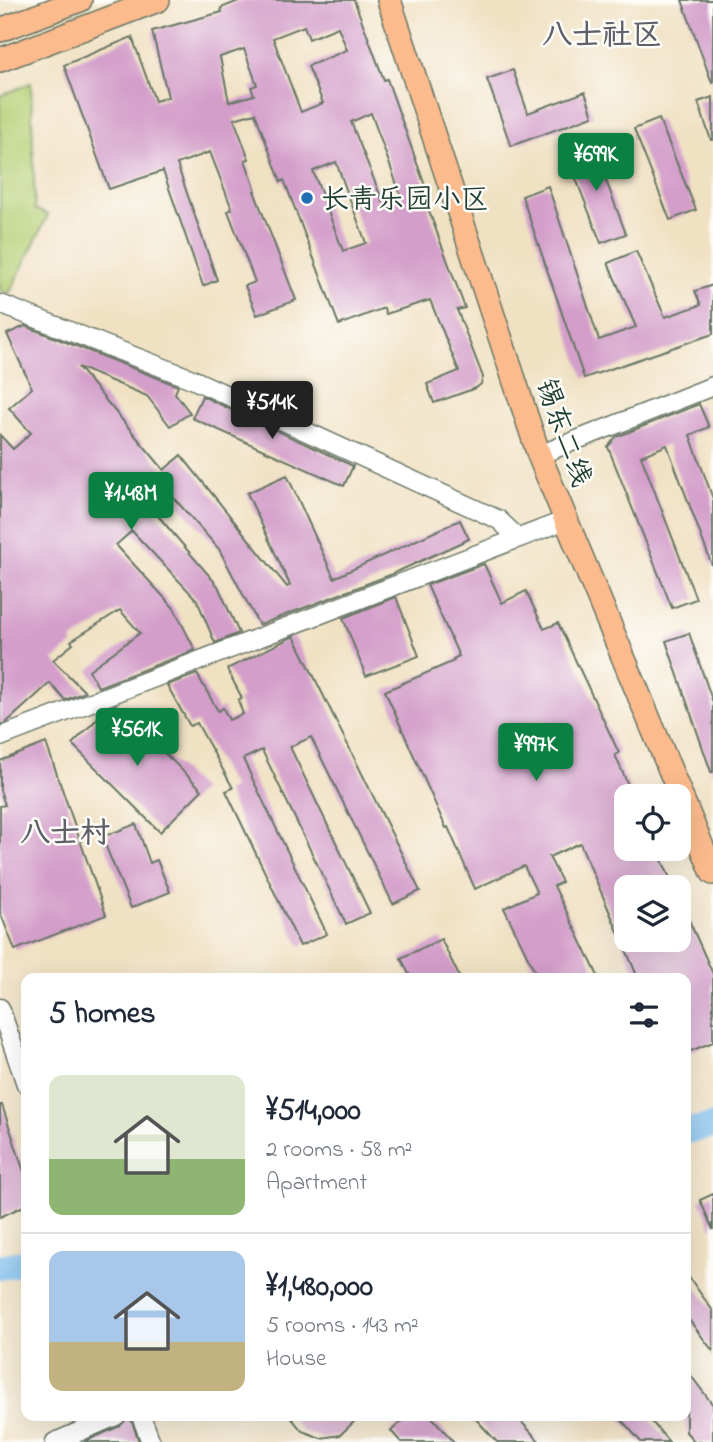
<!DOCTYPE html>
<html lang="en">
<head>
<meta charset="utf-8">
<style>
  body { margin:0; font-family:"Indie Flower","LXGW WenKai TC",sans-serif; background:#f2f2f3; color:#1f2937; height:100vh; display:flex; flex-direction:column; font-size:26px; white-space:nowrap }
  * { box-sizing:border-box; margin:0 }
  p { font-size:23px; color:#747a83 }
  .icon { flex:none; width:38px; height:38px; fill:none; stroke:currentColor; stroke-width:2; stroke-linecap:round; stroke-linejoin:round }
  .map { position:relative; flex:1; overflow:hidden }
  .panel { position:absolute; left:21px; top:973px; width:670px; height:448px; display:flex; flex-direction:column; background:#fff; border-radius:14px; box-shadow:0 7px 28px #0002 }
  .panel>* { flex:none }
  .tools { position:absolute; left:614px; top:784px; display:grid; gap:14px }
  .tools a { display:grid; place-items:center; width:77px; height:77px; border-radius:14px; background:#fff; box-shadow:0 7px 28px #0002; font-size:35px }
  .price { position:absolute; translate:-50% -60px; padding:0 16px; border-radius:7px; background:#0b8043; color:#fff; font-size:23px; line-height:46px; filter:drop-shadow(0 2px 4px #0008) }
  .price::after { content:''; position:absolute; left:50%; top:42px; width:21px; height:16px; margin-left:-10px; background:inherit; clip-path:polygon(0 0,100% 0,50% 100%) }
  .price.current { background:#222; color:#fff }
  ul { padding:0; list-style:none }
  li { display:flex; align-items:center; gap:21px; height:175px; padding:0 28px }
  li+li { border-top:2px solid #e0e1e3 }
  li span { display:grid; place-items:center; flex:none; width:196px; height:140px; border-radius:14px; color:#555 }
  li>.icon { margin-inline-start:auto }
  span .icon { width:84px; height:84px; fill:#fffc; stroke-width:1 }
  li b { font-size:30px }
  h2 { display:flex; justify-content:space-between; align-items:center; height:84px; padding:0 28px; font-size:30px }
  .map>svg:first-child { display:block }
  .green { fill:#b6cf74; stroke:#6a8654; stroke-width:2 }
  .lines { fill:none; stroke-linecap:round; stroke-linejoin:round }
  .river { stroke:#7abdf0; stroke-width:26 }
  .building { fill:#d39eca; fill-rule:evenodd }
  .minor-casing { stroke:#687666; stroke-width:21 }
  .major-casing { stroke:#687666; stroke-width:26 }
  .minor { stroke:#fff; stroke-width:18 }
  .major { stroke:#fbbb8d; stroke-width:23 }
  .poi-dot { fill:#1f6fb2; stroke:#fdfcf7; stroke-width:2.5 }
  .labels { text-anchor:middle; stroke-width:5; stroke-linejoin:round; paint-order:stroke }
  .poi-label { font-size:28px; fill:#1f3d34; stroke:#fdfcf7; text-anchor:start }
  .street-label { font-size:28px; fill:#1f3d34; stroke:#fdfcf7 }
  .neighbourhood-label { font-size:30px; font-weight:bold; fill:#5e5f68; stroke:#fdfcf7 }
</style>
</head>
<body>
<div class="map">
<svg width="713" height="1442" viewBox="0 0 713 1442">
  <rect width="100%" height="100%" fill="#fdfcf7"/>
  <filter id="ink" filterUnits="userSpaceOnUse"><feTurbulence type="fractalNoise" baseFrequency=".0143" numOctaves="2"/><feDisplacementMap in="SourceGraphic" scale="14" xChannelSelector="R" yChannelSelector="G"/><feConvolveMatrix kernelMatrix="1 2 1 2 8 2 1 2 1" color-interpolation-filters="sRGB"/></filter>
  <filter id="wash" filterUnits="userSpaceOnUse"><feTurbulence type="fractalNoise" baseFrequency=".00686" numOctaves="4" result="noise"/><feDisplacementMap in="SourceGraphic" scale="28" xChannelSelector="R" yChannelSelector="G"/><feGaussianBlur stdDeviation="1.57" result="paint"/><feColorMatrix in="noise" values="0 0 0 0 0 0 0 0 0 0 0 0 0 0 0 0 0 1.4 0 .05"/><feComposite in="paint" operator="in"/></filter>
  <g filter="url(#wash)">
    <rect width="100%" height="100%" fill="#f0e1c3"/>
    <!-- green -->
    <path class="green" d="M31 83 35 209 48 215 9 294 0 290V96Z"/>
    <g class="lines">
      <!-- river -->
      <g class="river">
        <path d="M686 1131 713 1126"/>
        <path d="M0 1267 26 1262"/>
      </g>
    </g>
    <g id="blocks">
      <!-- building -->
      <g class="building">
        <path d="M241 0H354L384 80 387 79 429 197V211L465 308 457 310 483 377 481 384 476 388 434 403 427 384 459 371 430 300 386 314 384 308 339 325 284 180 281 182 255 113 234 119 249 159 245 160 256 191H254L296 300 257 315 245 286 255 282 228 211 232 209 210 152 177 164 217 280 203 286 163 171 109 189 64 65 132 37 155 101 168 97 152 31 222 12 221 8ZM304 26 309 39 338 27 347 50 308 66 323 103 301 112 273 38ZM244 49 257 85 251 87 254 95 229 102 220 57ZM371 113 401 196 383 202 351 122ZM336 162 366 243 343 251 313 171Z"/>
        <path d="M682 0H713V83H712Z"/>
        <path d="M513 70 528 113 585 92 593 116 511 146 487 79Z"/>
        <path d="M713 97V140H711L698 102Z"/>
        <path d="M659 119 696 210 670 220 634 129Z"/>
        <path d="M592 143 626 234 601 243 566 153Z"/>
        <path d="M548 186 599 340 636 327 608 263 636 251 665 317 701 305 695 291 713 285V334L584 378 522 196Z"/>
        <path d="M25 326 178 386 175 393 190 413 170 426 147 396 78 367 164 470 181 455 287 587 290 585 247 493 287 475 334 578 460 520 469 539 390 575 259 625 219 549 172 496 154 511 218 586 239 633 215 643 197 600 132 531 116 545 174 608 195 650 98 687 89 670 140 633 120 610 71 641 73 644 53 660 85 692 65 700 50 683 6 723 0 725V435L13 449 31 433 9 408 32 388 7 334Z"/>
        <path d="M202 396 353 466 344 486 192 418Z"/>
        <path d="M699 404 709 427 690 435 713 499V568L667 445 641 456 696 599 672 608 608 447 616 437Z"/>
        <path d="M484 564 502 603 526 591 544 629 558 623 619 753 615 755 633 796H626V849H657L674 887H626V940H679V898L713 974V1042L686 1053V978H638L580 843 549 857 562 882 554 886 599 978H538L504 908 537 893 524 866 475 889 448 827 446 828 385 691 454 661 453 659 459 656 427 585Z"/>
        <path d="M396 597 419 656 366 676 343 618Z"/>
        <path d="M689 633 713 703V772H711L666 641Z"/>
        <path d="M294 636 420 891 393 904 311 737 290 747 370 913 346 924 262 750 243 759 327 934 300 946 226 791 233 788 197 723 190 726 167 685 197 674 218 711 223 708 229 720 243 714 238 700 242 698 227 669Z"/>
        <path d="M116 705 202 790 160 832 72 744 104 712 116 725 108 708Z"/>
        <path d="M46 743 106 915 15 950 0 912V806L5 805 0 790V761Z"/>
        <path d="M136 824 150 863 157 860 170 892 131 908 102 837Z"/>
        <path d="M441 939 460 978H411L401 958Z"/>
        <path d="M0 1105H2L26 1178V1205L0 1217Z"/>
        <path d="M713 1194V1230L700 1200Z"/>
        <path d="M686 1273 713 1311V1351L686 1316Z"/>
        <path d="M686 1369 713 1405V1442H695L686 1432Z"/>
        <path d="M130 1416 139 1442H84L120 1426Z"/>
        <path d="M290 1416H360L340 1435 321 1438 302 1431Z"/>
        <path d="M408 1416H431L454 1442H401L391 1431Z"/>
        <path d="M473 1416H516L540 1442H497Z"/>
        <path d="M618 1416H647L669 1442H641Z"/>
      </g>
    </g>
  </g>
  <g filter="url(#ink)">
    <use href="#blocks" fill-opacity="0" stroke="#687666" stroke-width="2"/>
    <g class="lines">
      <!-- minor casing -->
      <g class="minor-casing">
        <g id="minor">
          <path d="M0 304 192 379 499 520 518 538"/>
          <path d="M539 455 713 386"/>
          <path d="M0 737 566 520"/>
          <path d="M0 1008 26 1084"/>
          <path d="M141 1416 151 1442"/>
          <path d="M55 1442 116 1416"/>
        </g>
      </g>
      <!-- major casing -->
      <g class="major-casing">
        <g id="major">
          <path d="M389 0 539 455 713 873"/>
          <path d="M0 30 80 0"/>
          <path d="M0 60 158 0"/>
        </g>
      </g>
      <!-- minor -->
      <use href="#minor" class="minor"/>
      <!-- major -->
      <use href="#major" class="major"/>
    </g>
  </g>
  <!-- markers -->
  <circle class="poi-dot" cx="307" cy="198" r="7"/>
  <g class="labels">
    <!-- poi labels -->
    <g class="poi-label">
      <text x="321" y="208">长青乐园小区</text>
    </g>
    <!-- street labels -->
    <g class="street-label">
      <text transform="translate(565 432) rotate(70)" y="10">锡东二线</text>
    </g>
    <!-- neighbourhood labels -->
    <g class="neighbourhood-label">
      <text x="602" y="44">八士社区</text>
      <text x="65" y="842">八士村</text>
    </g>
  </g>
</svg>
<div class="tools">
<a><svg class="icon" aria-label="locate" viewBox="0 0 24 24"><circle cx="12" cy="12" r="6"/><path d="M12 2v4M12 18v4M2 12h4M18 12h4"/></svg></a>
<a><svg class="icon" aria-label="layers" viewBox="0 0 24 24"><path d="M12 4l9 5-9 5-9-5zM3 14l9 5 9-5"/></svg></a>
</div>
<b class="price" style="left:596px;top:193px">¥699K</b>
<b class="price current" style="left:272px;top:441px">¥514K</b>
<b class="price" style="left:131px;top:532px">¥1.48M</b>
<b class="price" style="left:137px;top:768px">¥561K</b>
<b class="price" style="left:536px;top:783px">¥997K</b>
<section class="panel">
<h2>5 homes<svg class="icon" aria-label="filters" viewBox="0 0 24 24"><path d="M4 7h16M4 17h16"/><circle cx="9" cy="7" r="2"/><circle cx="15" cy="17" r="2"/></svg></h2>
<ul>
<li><span style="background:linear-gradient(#dfe7d0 60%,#8fb573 0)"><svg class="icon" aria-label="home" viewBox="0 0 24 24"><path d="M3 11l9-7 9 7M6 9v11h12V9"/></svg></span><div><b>¥514,000</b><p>2 rooms · 58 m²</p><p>Apartment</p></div></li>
<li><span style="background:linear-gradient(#a9c7e8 65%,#c2b280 0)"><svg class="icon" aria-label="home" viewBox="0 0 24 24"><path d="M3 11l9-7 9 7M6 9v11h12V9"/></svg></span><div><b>¥1,480,000</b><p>5 rooms · 143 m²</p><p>House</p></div></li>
</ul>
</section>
</div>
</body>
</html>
